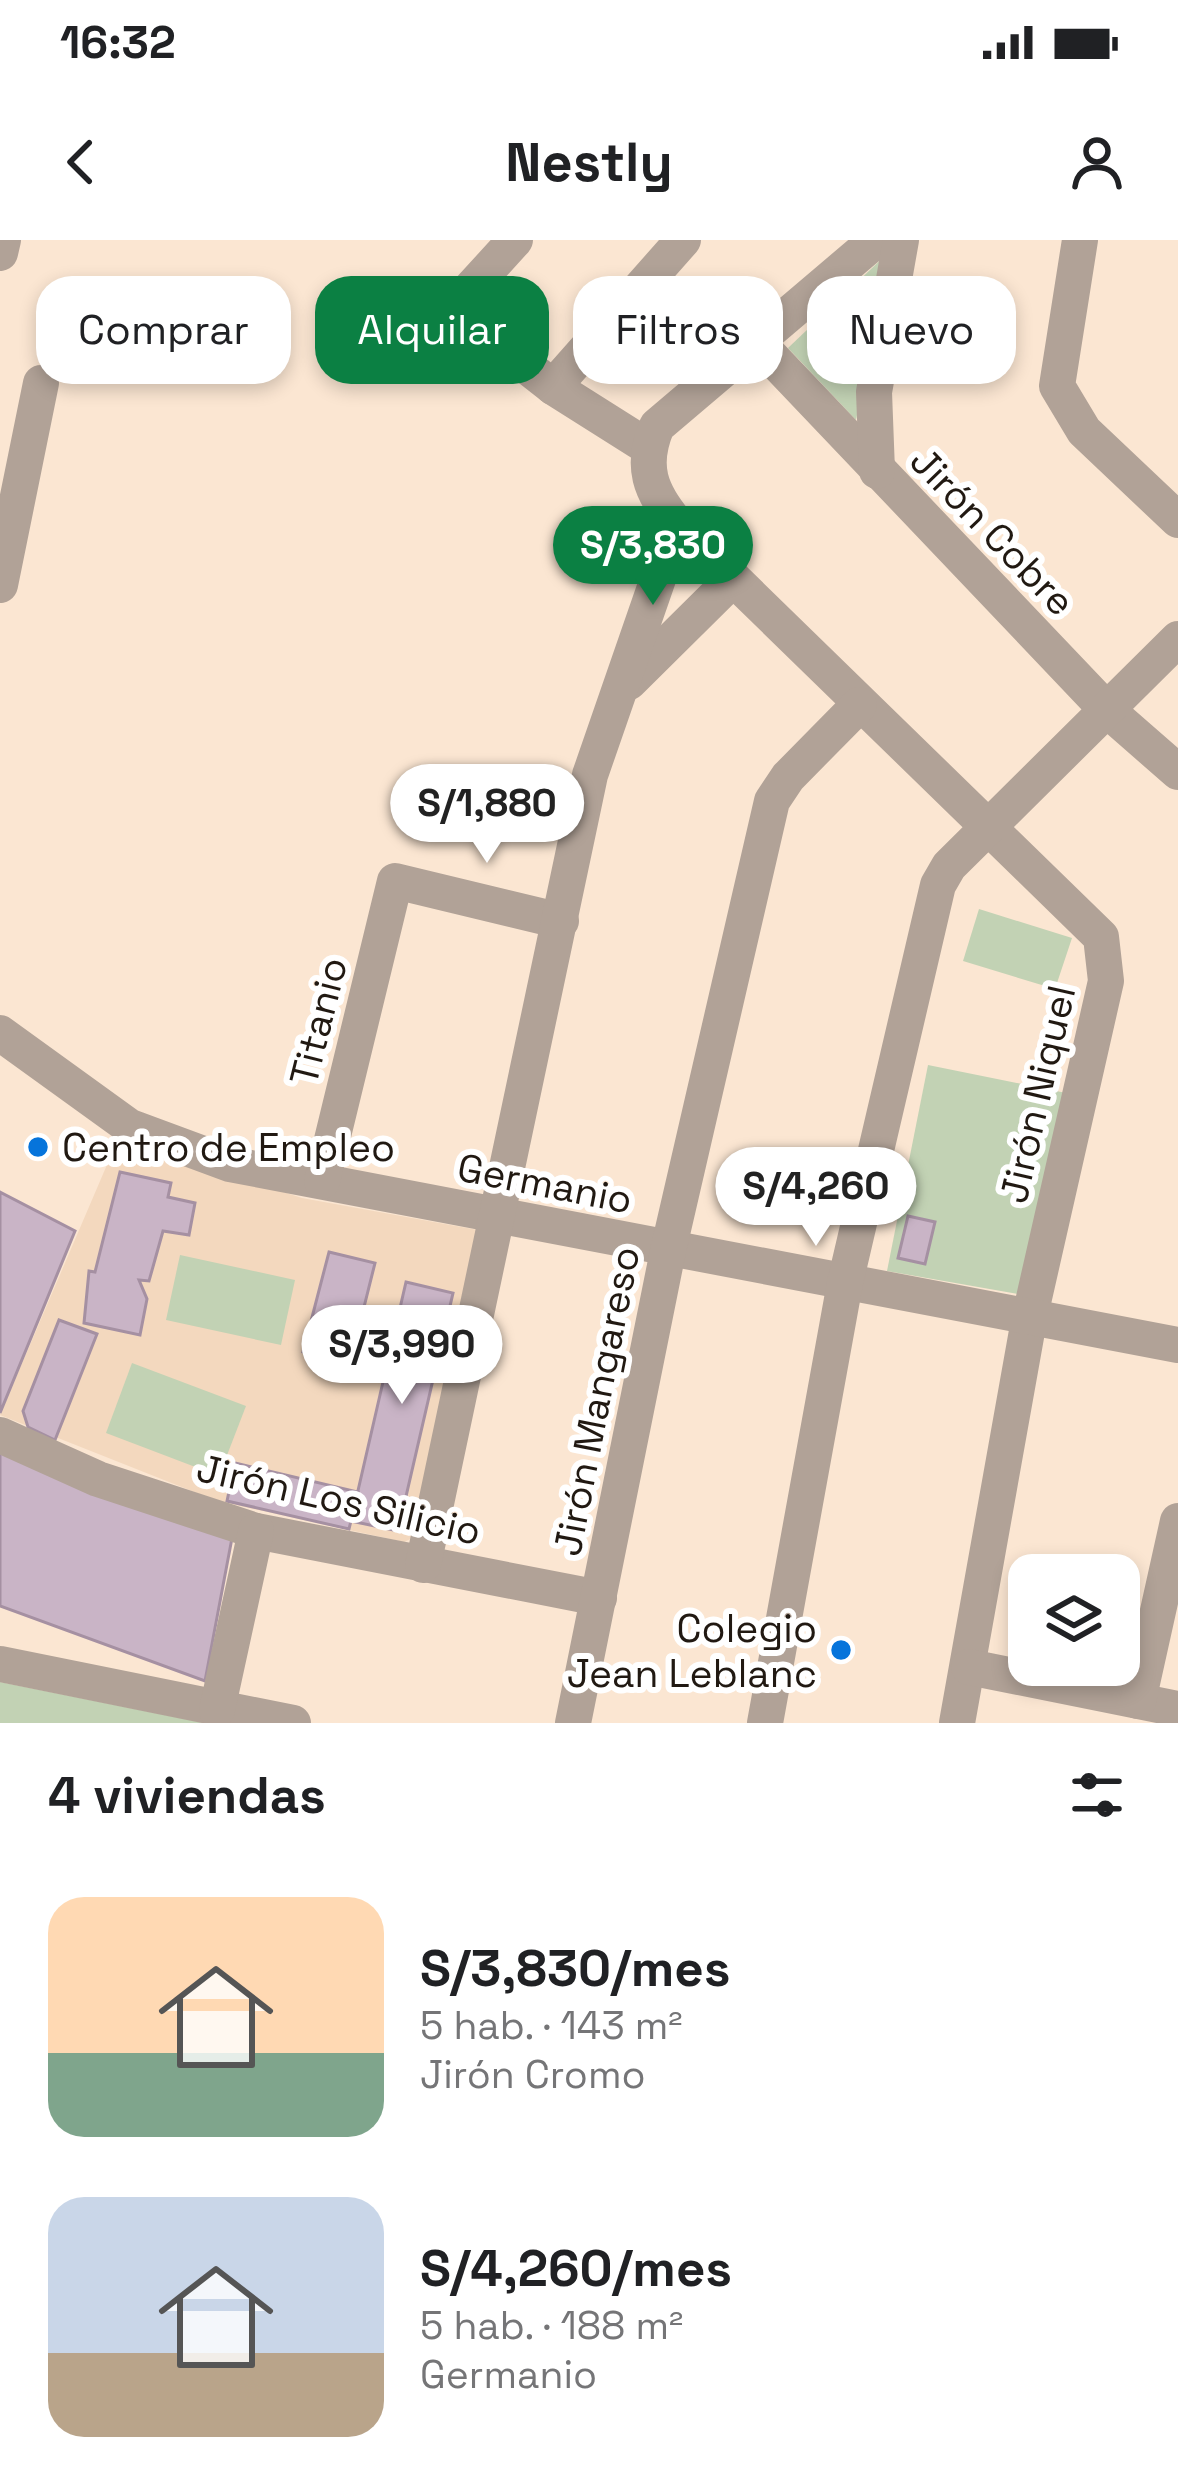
<!DOCTYPE html>
<html lang="es">
<head>
<meta charset="utf-8">
<style>
  body { margin:0; font-family:"Space Grotesk",sans-serif; background:#f2f2f2; color:#202124; height:100vh; display:flex; flex-direction:column; font-size:45px; white-space:nowrap }
  * { box-sizing:border-box; margin:0 }
  p { font-size:39px; color:#757577 }
  .icon { flex:none; width:66px; height:66px; fill:none; stroke:currentColor; stroke-width:2; stroke-linecap:round; stroke-linejoin:round }
  .map { position:relative; height:1483px; overflow:hidden }
  .sheet { display:flex; flex-direction:column; background:#fff; flex:1 }
  .sheet>* { flex:none }
  .guide { position:absolute; left:36px; top:36px; width:1107px; height:108px; display:flex; gap:24px }
  .buttons { position:absolute; left:1008px; top:1314px; display:grid; gap:24px }
  .buttons a { display:grid; place-items:center; width:132px; height:132px; border-radius:24px; background:#fff; box-shadow:0 6px 18px #0003; font-size:60px }
  .price { position:absolute; translate:-50% -102px; padding:0 27px; border-radius:42px; background:#fff; color:#222; font-size:39px; line-height:78px; filter:drop-shadow(0 3px 6px #0008) }
  .price::after { content:''; position:absolute; left:50%; top:72px; width:36px; height:27px; margin-left:-18px; background:inherit; clip-path:polygon(0 0,100% 0,50% 100%) }
  .price.active { background:#0b8043; color:#fff }
  ul { padding:0; list-style:none }
  li { display:flex; align-items:center; gap:36px; height:300px; padding:0 48px }
  li span { display:grid; place-items:center; flex:none; width:336px; height:240px; border-radius:36px; color:#555 }
  li>.icon { margin-inline-start:auto }
  span .icon { width:144px; height:144px; fill:#fffc; stroke-width:1 }
  li b { font-size:51px }
  h2 { display:flex; justify-content:space-between; align-items:center; height:144px; padding:0 48px; font-size:51px }
  .tag { padding:0 42px; border-radius:36px; background:#fff; box-shadow:0 6px 18px #0003; font-size:42px; line-height:108px }
  .tag.active { background:#0b8043; color:#fff }
  .status { display:flex; justify-content:space-between; align-items:center; height:84px; padding:0 60px; background:#fff; direction:ltr }
  .status svg { height:33px; fill:currentColor }
  header { display:flex; justify-content:space-between; align-items:center; height:156px; padding:0 48px; background:#fff; font-size:54px; font-weight:700 }
  .map>svg:first-child { display:block }
  .built { fill:#f3d8be }
  .green { fill:#c2d2b4 }
  .building { fill:#c9b4c6; stroke:#a590a2; stroke-width:3 }
  .lines { fill:none; stroke-linecap:round; stroke-linejoin:round }
  .minor { stroke:#b1a297; stroke-width:36 }
  .poi-dot { fill:#0674db; stroke:#fff; stroke-width:4.5 }
  .labels { text-anchor:middle; stroke-width:12; stroke-linejoin:round; paint-order:stroke }
  .street-label { font-size:39px; fill:#211912; stroke:#fff }
  .poi-label { font-size:39px; fill:#211912; stroke:#fff; text-anchor:start }
</style>
</head>
<body>
<div class="status"><b>16:32</b><svg viewBox="0 0 49 12"><path d="M0 12V9h3v3zM5 12V6h3v6zM10 12V3h3v9zM15 12V0h3v12zM26 1h20v11H26zM47 4h2v5h-2z"/></svg></div>
<header><svg class="icon" aria-label="back" viewBox="0 0 24 24"><path d="M15 5l-7 7 7 7"/></svg>Nestly<svg class="icon" aria-label="person" viewBox="0 0 24 24"><circle cx="12" cy="8" r="4"/><path d="M4 21q1-7 8-7t8 7"/></svg></header>
<div class="map">
<svg width="1178" height="1483" viewBox="0 0 1178 1483">
  <rect width="100%" height="100%" fill="#fbe6d2"/>
  <!-- built -->
  <path class="built" d="M118 899 302 958 489 992 415 1297 404 1302 217 1261 0 1175Z"/>
  <!-- green -->
  <g class="green">
    <path d="M892 9 856 180 788 108Z"/>
    <path d="M979 669 1072 698 1055 749 963 721Z"/>
    <path d="M928 825 1076 855 1040 1058 887 1031Z"/>
    <path d="M180 1015 295 1040 281 1105 166 1080Z"/>
    <path d="M132 1123 246 1166 219 1236 106 1193Z"/>
    <path d="M0 1442 205 1483H0Z"/>
  </g>
  <!-- building -->
  <g class="building">
    <path d="M120 932 171 943 168 957 195 963 189 995 163 991 149 1041 139 1040 147 1059 140 1095 84 1083 89 1031 95 1032Z"/>
    <path d="M0 952 75 991 0 1173Z"/>
    <path d="M908 976 935 982 925 1024 898 1018Z"/>
    <path d="M329 1012 375 1023 350 1123 303 1112Z"/>
    <path d="M406 1042 453 1053 398 1291 351 1281Z"/>
    <path d="M59 1080 97 1094 55 1200 28 1187 23 1171Z"/>
    <path d="M0 1206 232 1298 205 1441 0 1366Z"/>
    <path d="M235 1223 358 1252 349 1289 227 1261Z"/>
  </g>
  <g class="lines">
    <!-- minor -->
    <g class="minor">
      <path d="M515 0 453 68 553 147 648 207"/>
      <path d="M876 0 657 186C640 226 650 252 677 284L1101 697 1106 741 1029 1080 957 1483"/>
      <path d="M1080 0 1057 146 1084 191 1178 280"/>
      <path d="M0 13 3 0"/>
      <path d="M755 100 1106 469 1178 532"/>
      <path d="M553 147 683 0"/>
      <path d="M877 231 874 152 901 0"/>
      <path d="M0 345 41 143"/>
      <path d="M629 442 733 339"/>
      <path d="M0 793 130 887 230 924 1178 1105"/>
      <path d="M322 941 395 641 561 681"/>
      <path d="M0 1195 98 1239 256 1291 599 1358"/>
      <path d="M423 1325 590 535 677 284"/>
      <path d="M0 1424 293 1483"/>
      <path d="M969 1427 1178 1469"/>
      <path d="M1138 1461 1178 1281"/>
      <path d="M217 1470 256 1291"/>
      <path d="M573 1483 668 1011 772 561 788 537 859 465"/>
      <path d="M765 1483 845 1043 938 645 949 626 1178 399"/>
    </g>
  </g>
  <!-- markers -->
  <g class="poi-dot">
    <circle cx="38" cy="907" r="12"/>
    <circle cx="841" cy="1410" r="12"/>
  </g>
  <g class="labels">
    <!-- street labels -->
    <g class="street-label">
      <text transform="translate(993 291) rotate(46)" y="14">Jirón Cobre</text>
      <text transform="translate(318 781) rotate(-76)" y="14">Titanio</text>
      <text transform="translate(1037 854) rotate(-77)" y="14">Jirón Niquel</text>
      <text transform="translate(545 943) rotate(11)" y="14">Germanio</text>
      <text transform="translate(596 1161) rotate(-79)" y="14">Jirón Mangareso</text>
      <text transform="translate(339 1259) rotate(13)" y="14">Jirón Los Silicio</text>
    </g>
    <!-- poi labels -->
    <g class="poi-label">
      <text x="62" y="921">Centro de Empleo</text>
      <text x="817" y="1402" text-anchor="end">Colegio<tspan x="817" dy="45">Jean Leblanc</tspan></text>
    </g>
  </g>
</svg>
<div class="buttons">
<a><svg class="icon" aria-label="layers" viewBox="0 0 24 24"><path d="M12 4l9 5-9 5-9-5zM3 14l9 5 9-5"/></svg></a>
</div>
<b class="price active" style="left:653px;top:368px">S/3,830</b>
<b class="price" style="left:487px;top:626px">S/1,880</b>
<b class="price" style="left:816px;top:1009px">S/4,260</b>
<b class="price" style="left:402px;top:1167px">S/3,990</b>
<div class="guide">
<a class="tag">Comprar</a>
<a class="tag active">Alquilar</a>
<a class="tag">Filtros</a>
<a class="tag">Nuevo</a>
</div>
</div>
<section class="sheet">
<h2>4 viviendas<svg class="icon" aria-label="filters" viewBox="0 0 24 24"><path d="M4 7h16M4 17h16"/><circle cx="9" cy="7" r="2"/><circle cx="15" cy="17" r="2"/></svg></h2>
<ul>
<li><span style="background:linear-gradient(#ffd9b3 65%,#7fa58c 0)"><svg class="icon" aria-label="home" viewBox="0 0 24 24"><path d="M3 11l9-7 9 7M6 9v11h12V9"/></svg></span><div><b>S/3,830/mes</b><p>5 hab. · 143 m²</p><p>Jirón Cromo</p></div></li>
<li><span style="background:linear-gradient(#c9d6e8 65%,#b9a48a 0)"><svg class="icon" aria-label="home" viewBox="0 0 24 24"><path d="M3 11l9-7 9 7M6 9v11h12V9"/></svg></span><div><b>S/4,260/mes</b><p>5 hab. · 188 m²</p><p>Germanio</p></div></li>
</ul>
</section>
</body>
</html>
